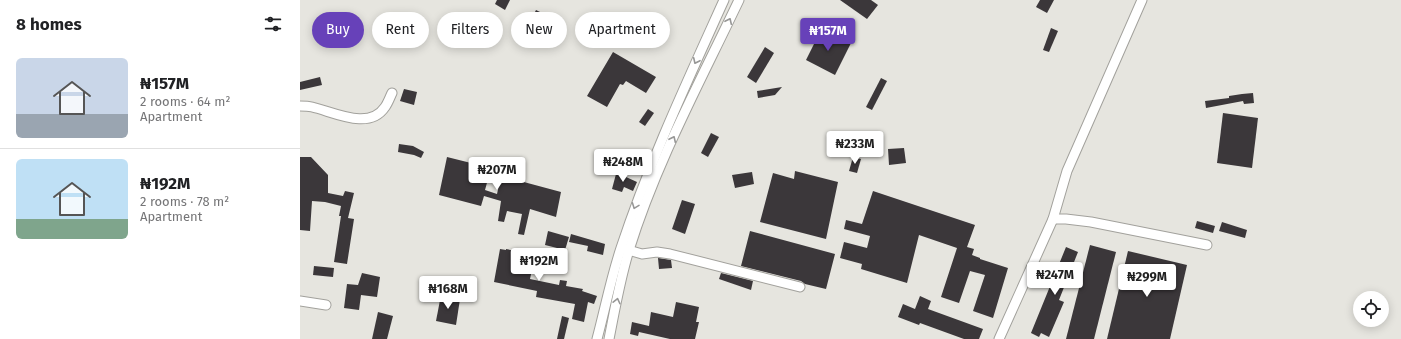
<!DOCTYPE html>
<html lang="en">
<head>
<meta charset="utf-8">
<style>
  body { margin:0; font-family:"Fira Sans",sans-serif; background:#f2f2f2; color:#202124; height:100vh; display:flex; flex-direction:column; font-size:15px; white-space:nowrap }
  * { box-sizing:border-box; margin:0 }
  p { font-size:13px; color:#757577 }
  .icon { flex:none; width:22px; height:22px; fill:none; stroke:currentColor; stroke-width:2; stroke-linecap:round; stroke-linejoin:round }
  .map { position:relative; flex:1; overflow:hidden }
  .details { display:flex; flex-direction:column; background:#fff; width:300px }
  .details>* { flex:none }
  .top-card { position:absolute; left:12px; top:12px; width:380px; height:36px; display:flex; gap:8px }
  .fabs { position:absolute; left:1053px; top:291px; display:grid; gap:8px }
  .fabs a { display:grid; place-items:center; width:36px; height:36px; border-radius:50%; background:#fff; box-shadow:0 2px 10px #0003; font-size:20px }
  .price { position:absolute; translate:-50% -34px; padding:0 9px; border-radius:4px; background:#fff; color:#222; font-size:13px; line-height:26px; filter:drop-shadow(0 1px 2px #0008) }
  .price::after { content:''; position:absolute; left:50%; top:24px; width:12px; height:9px; margin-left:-6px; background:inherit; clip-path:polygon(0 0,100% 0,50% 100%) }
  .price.current { background:#6741b9; color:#fff }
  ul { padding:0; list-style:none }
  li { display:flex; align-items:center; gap:12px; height:100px; padding:0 16px }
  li+li { border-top:1px solid #e0e0e0 }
  li span { display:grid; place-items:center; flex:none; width:112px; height:80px; border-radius:6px; color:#555 }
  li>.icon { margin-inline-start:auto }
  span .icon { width:48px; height:48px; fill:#fffc; stroke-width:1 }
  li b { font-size:17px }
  h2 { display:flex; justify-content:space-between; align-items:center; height:48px; padding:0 16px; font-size:17px }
  .chip { padding:0 14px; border-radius:18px; background:#fff; box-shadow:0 2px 10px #0003; font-size:14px; line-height:36px }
  .chip.current { background:#6741b9; color:#fff }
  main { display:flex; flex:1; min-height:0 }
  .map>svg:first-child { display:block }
  .building { fill:#3b373a }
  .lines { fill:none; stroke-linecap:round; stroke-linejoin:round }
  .minor-casing { stroke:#a2a19c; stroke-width:11 }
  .minor { stroke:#fff; stroke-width:9 }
  .oneway { stroke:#979796 }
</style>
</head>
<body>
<main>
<section class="details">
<h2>8 homes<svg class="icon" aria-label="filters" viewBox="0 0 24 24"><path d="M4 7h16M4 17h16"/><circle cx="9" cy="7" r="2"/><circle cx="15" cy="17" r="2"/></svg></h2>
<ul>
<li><span style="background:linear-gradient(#c9d6e8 70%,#9aa5b1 0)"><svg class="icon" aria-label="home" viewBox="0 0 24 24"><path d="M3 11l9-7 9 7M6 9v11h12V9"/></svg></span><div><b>₦157M</b><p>2 rooms · 64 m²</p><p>Apartment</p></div></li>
<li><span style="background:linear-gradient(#bfe0f5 75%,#7fa58c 0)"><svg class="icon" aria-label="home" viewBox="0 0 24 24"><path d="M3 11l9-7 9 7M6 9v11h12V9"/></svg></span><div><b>₦192M</b><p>2 rooms · 78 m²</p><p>Apartment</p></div></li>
</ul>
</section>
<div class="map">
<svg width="1101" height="339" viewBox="0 0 1101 339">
  <rect width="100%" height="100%" fill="#e6e5df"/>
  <!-- building -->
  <g class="building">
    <path d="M197 0H210L205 10 195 4Z"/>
    <path d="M540 0H571L578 5 567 19Z"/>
    <path d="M740 0H754L747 13 736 7Z"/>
    <path d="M236 10 260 22 254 32 231 20Z"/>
    <path d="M522 28 551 43 535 75 506 60Z"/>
    <path d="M751 28 758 31 749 52 743 50Z"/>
    <path d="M465 47 474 53 456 83 447 77Z"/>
    <path d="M313 52 356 77 346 93 326 81 323 85 320 84 307 107 287 96Z"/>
    <path d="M20 77 22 85 0 90V82Z"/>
    <path d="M581 78 587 81 572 110 566 107Z"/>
    <path d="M482 87 475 95 458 98 457 91Z"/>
    <path d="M104 89 117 92 114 105 100 101Z"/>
    <path d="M953 93 954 103 944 104 943 101 906 108 905 101 929 98V96L942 94Z"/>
    <path d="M348 109 354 113 345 126 339 122Z"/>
    <path d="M923 113 958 118 952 168 917 163Z"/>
    <path d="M411 133 419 137 408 157 401 153Z"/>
    <path d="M99 144 113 146 124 152 121 158 114 155 98 152Z"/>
    <path d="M604 148 606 163 589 165 588 149Z"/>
    <path d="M0 157H11L28 175V193L43 196 45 191 54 193 48 218 54 219 47 264 34 262 41 216H39L41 206 25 202 12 201 10 231 0 230Z"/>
    <path d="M147 157 191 168 185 190 197 194 201 176 261 192 256 217 230 209 224 235 218 234 222 214 207 211 204 222 198 221 201 201 184 196 181 206 139 195Z"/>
    <path d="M553 157 561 159 557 173 549 171Z"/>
    <path d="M495 171 538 182 526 239 460 222 473 173 494 179Z"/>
    <path d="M452 172 454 184 435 188 432 175Z"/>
    <path d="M316 174 326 177 337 182 333 191 324 187 322 192 312 189Z"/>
    <path d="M573 191 675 225 667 247 674 249 672 255 680 258V259L708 268 693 318 673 311 685 275 670 271 659 303 641 297 657 248 619 235 607 283 561 269 562 264 540 258 544 242 567 248 570 236 544 229 546 220 562 224Z"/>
    <path d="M382 200 395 204 385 234 372 229Z"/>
    <path d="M897 221 915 226 913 233 895 228Z"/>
    <path d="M922 222 947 230 945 238 919 231Z"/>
    <path d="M248 231 269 237 265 250 245 245Z"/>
    <path d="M450 231 535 254 526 289 505 284 501 281 441 266Z"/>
    <path d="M271 234 305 244 303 255 287 251 288 246 269 242Z"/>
    <path d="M790 245 816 252 794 339H766Z"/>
    <path d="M766 247 778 252 759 300 764 302 749 337 741 333 739 337 731 333Z"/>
    <path d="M200 249 206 250V249L235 255 230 279 259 285 260 280 267 281 266 286 283 289 282 291 297 296 294 304 288 302 284 322 272 319 275 304 236 297 237 291 194 282Z"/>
    <path d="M828 251 887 265 870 339H807Z"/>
    <path d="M358 258 371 260 372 268 359 269Z"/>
    <path d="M14 266 34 268 33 277 13 275Z"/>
    <path d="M62 273 80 277 77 297 61 295 59 310 44 308 47 284 58 285Z"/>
    <path d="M421 273 453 281 451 290 419 279Z"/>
    <path d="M141 295 160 299 156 325 136 321Z"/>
    <path d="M620 296 631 301 628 309 683 329 679 339H664L620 323 619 325 598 317 603 304 615 309Z"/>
    <path d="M376 302 399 307 396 322H399L395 339H370L339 332 338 336 330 334 332 322 349 326 351 312 373 317Z"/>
    <path d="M78 312 93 316 87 339H72Z"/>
    <path d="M262 316 269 318 264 339H257Z"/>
  </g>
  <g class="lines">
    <!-- minor casing -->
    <g class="minor-casing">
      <g id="minor">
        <path d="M0 106C4 106 8 106 12 107 34 112 69 131 85 107 88 103 90 97 92 93"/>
        <path d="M753 219H766L791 222 907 245"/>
        <path d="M325 249 342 254 357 252 370 254 500 287"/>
        <path d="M0 301 26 305"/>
        <path d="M297 339C305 309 311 278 321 248 349 163 387 82 424 0"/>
        <path d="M309 339C315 309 320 279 329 250 356 163 400 82 439 0"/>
        <path d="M699 339 753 219 767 171 842 0"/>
      </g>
    </g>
    <!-- minor -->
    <use href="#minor" class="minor"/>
  </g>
  <!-- one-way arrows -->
  <defs><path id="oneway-chevron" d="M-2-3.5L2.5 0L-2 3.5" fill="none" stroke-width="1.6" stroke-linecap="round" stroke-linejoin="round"/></defs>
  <g class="oneway">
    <use href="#oneway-chevron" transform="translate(429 21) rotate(-65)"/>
    <use href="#oneway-chevron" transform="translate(396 61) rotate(115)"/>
    <use href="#oneway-chevron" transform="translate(373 139) rotate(-65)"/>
    <use href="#oneway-chevron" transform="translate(335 206) rotate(111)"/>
    <use href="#oneway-chevron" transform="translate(317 301) rotate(-77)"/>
  </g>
</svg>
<div class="fabs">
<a><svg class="icon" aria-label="locate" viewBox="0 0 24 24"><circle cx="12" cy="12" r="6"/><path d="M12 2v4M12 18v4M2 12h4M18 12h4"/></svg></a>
</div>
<b class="price current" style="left:528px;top:52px">₦157M</b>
<b class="price" style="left:555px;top:165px">₦233M</b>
<b class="price" style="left:323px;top:183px">₦248M</b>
<b class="price" style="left:197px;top:191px">₦207M</b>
<b class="price" style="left:239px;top:282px">₦192M</b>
<b class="price" style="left:755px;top:296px">₦247M</b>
<b class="price" style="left:847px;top:298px">₦299M</b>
<b class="price" style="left:148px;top:310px">₦168M</b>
<div class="top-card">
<a class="chip current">Buy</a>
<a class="chip">Rent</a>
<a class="chip">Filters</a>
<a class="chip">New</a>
<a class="chip">Apartment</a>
</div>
</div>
</main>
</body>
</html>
